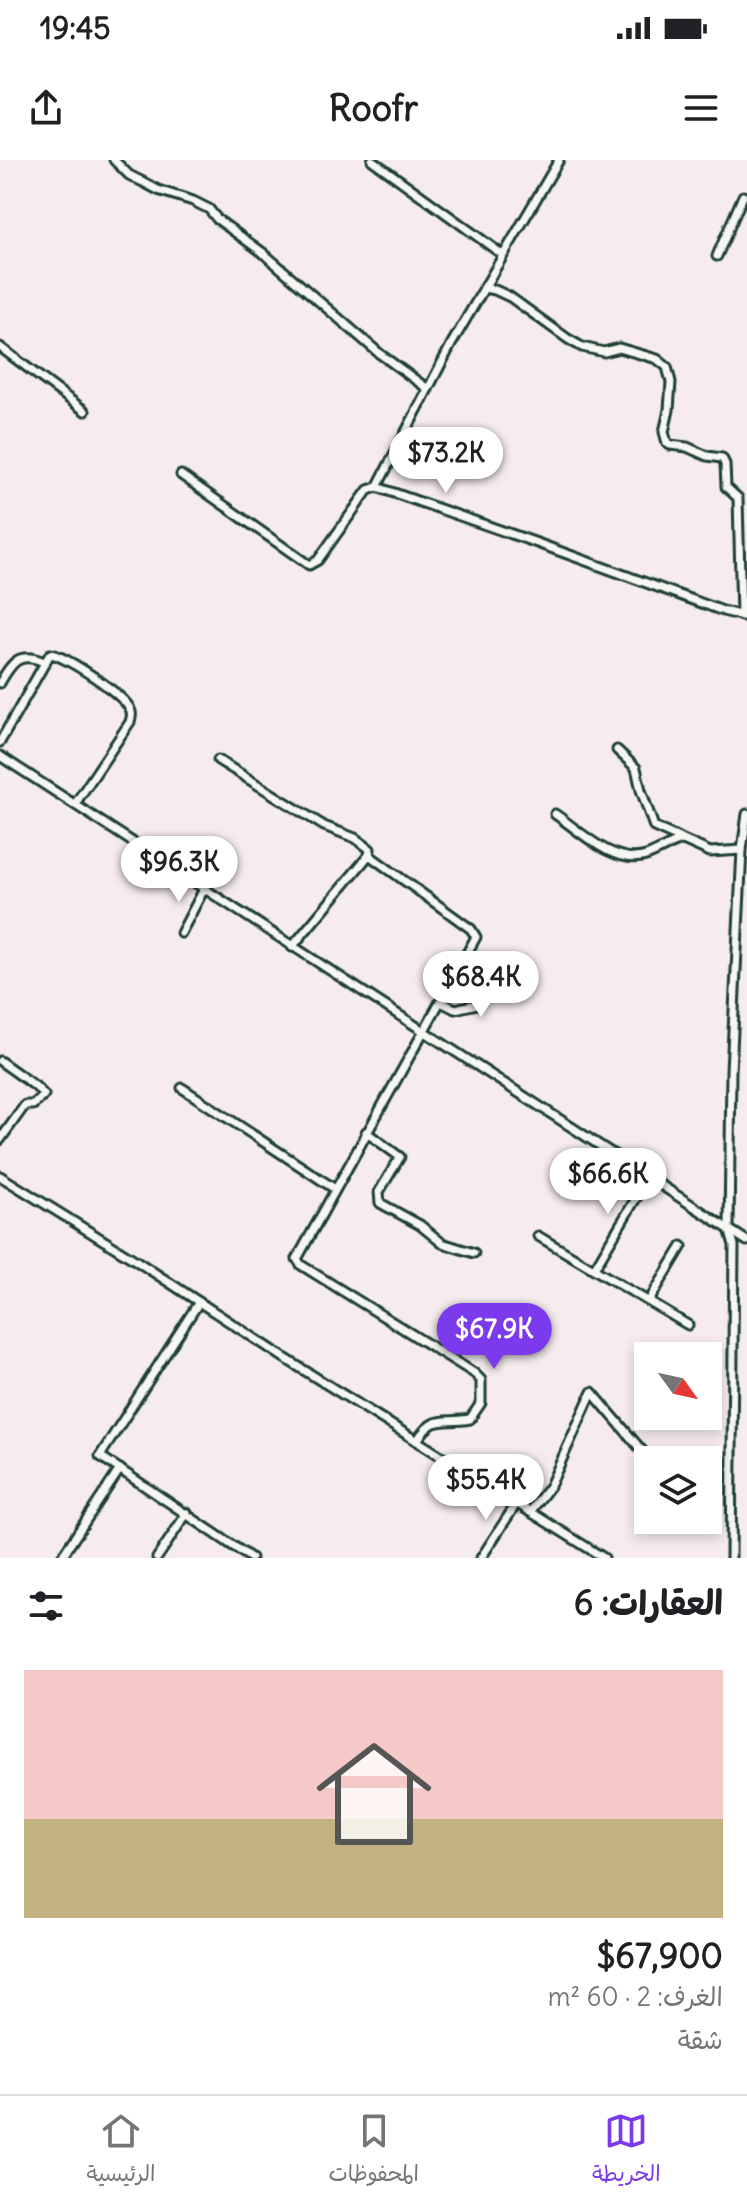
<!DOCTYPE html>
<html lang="ar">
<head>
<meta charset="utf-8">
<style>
  body { margin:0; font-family:Delius,"Playpen Sans Arabic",sans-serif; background:#f2f2f2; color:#202124; direction:rtl; height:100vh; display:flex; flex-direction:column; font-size:30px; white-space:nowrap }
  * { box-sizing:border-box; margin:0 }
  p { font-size:26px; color:#757577 }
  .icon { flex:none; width:44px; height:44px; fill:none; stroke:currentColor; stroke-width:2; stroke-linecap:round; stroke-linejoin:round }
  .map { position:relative; height:1398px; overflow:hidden; direction:ltr }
  .sheet { display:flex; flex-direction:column; background:#fff; flex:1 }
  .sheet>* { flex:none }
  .needle { width:52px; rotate:123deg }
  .tools { position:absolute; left:634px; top:1182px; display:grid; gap:16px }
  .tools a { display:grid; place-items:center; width:88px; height:88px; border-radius:0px; background:#fff; box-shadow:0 4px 12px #0003; font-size:40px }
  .price { position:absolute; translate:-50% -68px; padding:0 18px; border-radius:28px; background:#fff; color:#222; font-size:26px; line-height:52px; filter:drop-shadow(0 2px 4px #0008) }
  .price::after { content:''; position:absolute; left:50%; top:48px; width:24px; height:18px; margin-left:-12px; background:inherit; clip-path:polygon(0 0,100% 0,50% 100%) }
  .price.selected { background:#7c3aed; color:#fff }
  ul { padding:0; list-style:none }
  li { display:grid; align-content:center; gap:16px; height:424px; padding:0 24px }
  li+li { border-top:2px solid #e0e0e0 }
  li span { display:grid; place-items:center; height:248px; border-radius:0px; color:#555 }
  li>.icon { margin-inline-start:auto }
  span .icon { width:144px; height:144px; fill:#fffc; stroke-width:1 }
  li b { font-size:34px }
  h2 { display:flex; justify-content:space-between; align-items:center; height:96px; padding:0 24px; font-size:34px }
  .status { display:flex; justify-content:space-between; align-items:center; height:56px; padding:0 40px; background:#fff; direction:ltr }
  .status svg { height:22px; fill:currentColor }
  header { display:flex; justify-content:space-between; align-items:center; height:104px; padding:0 24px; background:#fff; font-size:36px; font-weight:700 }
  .dock { display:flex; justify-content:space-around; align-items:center; height:112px; border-top:2px solid #e0e0e0; background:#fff; font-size:22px; color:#757577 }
  .dock a { display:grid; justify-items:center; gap:4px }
  .dock .selected { color:#7c3aed }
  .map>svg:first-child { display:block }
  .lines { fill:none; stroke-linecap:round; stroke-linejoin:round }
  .minor-casing { stroke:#1f3d34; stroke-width:13 }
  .minor { stroke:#f6f6f2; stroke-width:7 }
</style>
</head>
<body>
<div class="status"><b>19:45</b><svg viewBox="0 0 49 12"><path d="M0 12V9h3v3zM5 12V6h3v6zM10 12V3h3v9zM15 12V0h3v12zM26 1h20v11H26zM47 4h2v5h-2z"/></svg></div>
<header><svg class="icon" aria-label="menu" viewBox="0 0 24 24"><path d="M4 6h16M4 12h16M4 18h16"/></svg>Roofr<svg class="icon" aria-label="share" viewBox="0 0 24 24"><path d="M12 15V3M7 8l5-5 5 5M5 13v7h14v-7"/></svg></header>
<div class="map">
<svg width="747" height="1398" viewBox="0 0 747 1398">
  <rect width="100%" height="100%" fill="#f6ecee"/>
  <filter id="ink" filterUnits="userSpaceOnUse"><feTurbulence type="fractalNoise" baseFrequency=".0125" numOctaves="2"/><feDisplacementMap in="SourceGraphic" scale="16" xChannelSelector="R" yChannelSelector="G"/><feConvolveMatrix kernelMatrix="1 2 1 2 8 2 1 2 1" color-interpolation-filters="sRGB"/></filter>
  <g filter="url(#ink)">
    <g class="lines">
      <!-- minor casing -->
      <g class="minor-casing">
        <g id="minor">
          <path d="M114 0 129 15 141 21 158 30 193 41 209 49 217 59 262 92 380 194 428 229"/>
          <path d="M372 0 503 95"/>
          <path d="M717 96 743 36"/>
          <path d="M484 128 495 130 510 137 568 179 582 187 604 192 619 188 657 199 667 207 671 222 669 250 664 272 667 283 670 285 687 287 707 296 722 298 725 304 726 327 738 338 741 456"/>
          <path d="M0 187 85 251"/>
          <path d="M181 315 309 405 318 400 368 330 377 327 537 383 723 451 747 457"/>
          <path d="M377 327 452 183 559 0"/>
          <path d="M0 523C12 502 19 491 44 502"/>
          <path d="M0 582 50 494C65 495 124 535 130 549 133 554 131 557 130 562L75 644"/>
          <path d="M617 590 636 608 641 630 654 667 710 692 742 690"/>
          <path d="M0 596 747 1081"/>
          <path d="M218 600 324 666 355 678 370 689 369 695 292 787"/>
          <path d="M555 654C580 671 614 706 646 696 658 692 669 684 682 680"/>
          <path d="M369 695 471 769 476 777 297 1099 301 1105 474 1213 481 1220V1243L470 1259C444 1264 434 1253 417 1281"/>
          <path d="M181 773 204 729"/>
          <path d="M441 842 455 849 477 844 480 840 485 826 502 811"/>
          <path d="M0 901 35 926 44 935 33 945H25L0 980"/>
          <path d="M182 928 335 1029"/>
          <path d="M366 972 400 997 379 1032 380 1043 420 1065 442 1083 474 1093"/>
          <path d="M0 1016 135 1100 283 1197 604 1398"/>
          <path d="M538 1076 688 1165"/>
          <path d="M594 1109 648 1018"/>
          <path d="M649 1141 682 1086"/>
          <path d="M199 1142 100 1296 251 1398"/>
          <path d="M530 1352 550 1326 592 1232 650 1300"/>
          <path d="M61 1398 120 1309"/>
          <path d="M157 1398 187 1353"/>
          <path d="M481 1398 516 1344"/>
          <path d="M731 1398 734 1085 729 1069 731 911 742 690 747 654"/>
        </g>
      </g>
      <!-- minor -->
      <use href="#minor" class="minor"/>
    </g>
  </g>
</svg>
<div class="tools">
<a><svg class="needle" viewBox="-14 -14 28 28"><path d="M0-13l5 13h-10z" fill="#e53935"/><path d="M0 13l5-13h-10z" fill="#757577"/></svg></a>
<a><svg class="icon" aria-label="layers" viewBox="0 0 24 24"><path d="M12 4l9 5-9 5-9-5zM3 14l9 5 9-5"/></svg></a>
</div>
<b class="price" style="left:446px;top:335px">$73.2K</b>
<b class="price" style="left:179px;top:744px">$96.3K</b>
<b class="price" style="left:481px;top:859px">$68.4K</b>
<b class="price" style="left:608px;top:1056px">$66.6K</b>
<b class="price selected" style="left:494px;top:1211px">$67.9K</b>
<b class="price" style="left:486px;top:1362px">$55.4K</b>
</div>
<section class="sheet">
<h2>العقارات: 6<svg class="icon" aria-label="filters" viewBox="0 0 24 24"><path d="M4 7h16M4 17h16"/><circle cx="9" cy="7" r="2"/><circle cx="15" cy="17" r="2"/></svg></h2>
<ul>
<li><span style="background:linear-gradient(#f6c9c9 60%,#c2b280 0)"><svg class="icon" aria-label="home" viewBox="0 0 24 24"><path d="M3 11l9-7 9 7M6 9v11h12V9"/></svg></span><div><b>$67,900</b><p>الغرف: 2 · 60 m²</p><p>شقة</p></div></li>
</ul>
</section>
<nav class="dock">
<a class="selected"><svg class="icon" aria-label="map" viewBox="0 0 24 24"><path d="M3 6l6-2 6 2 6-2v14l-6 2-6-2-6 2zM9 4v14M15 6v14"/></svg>الخريطة</a>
<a><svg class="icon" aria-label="saved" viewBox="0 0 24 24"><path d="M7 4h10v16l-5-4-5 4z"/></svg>المحفوظات</a>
<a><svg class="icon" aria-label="home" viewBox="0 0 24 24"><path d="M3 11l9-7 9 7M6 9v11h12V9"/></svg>الرئيسية</a>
</nav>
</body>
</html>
